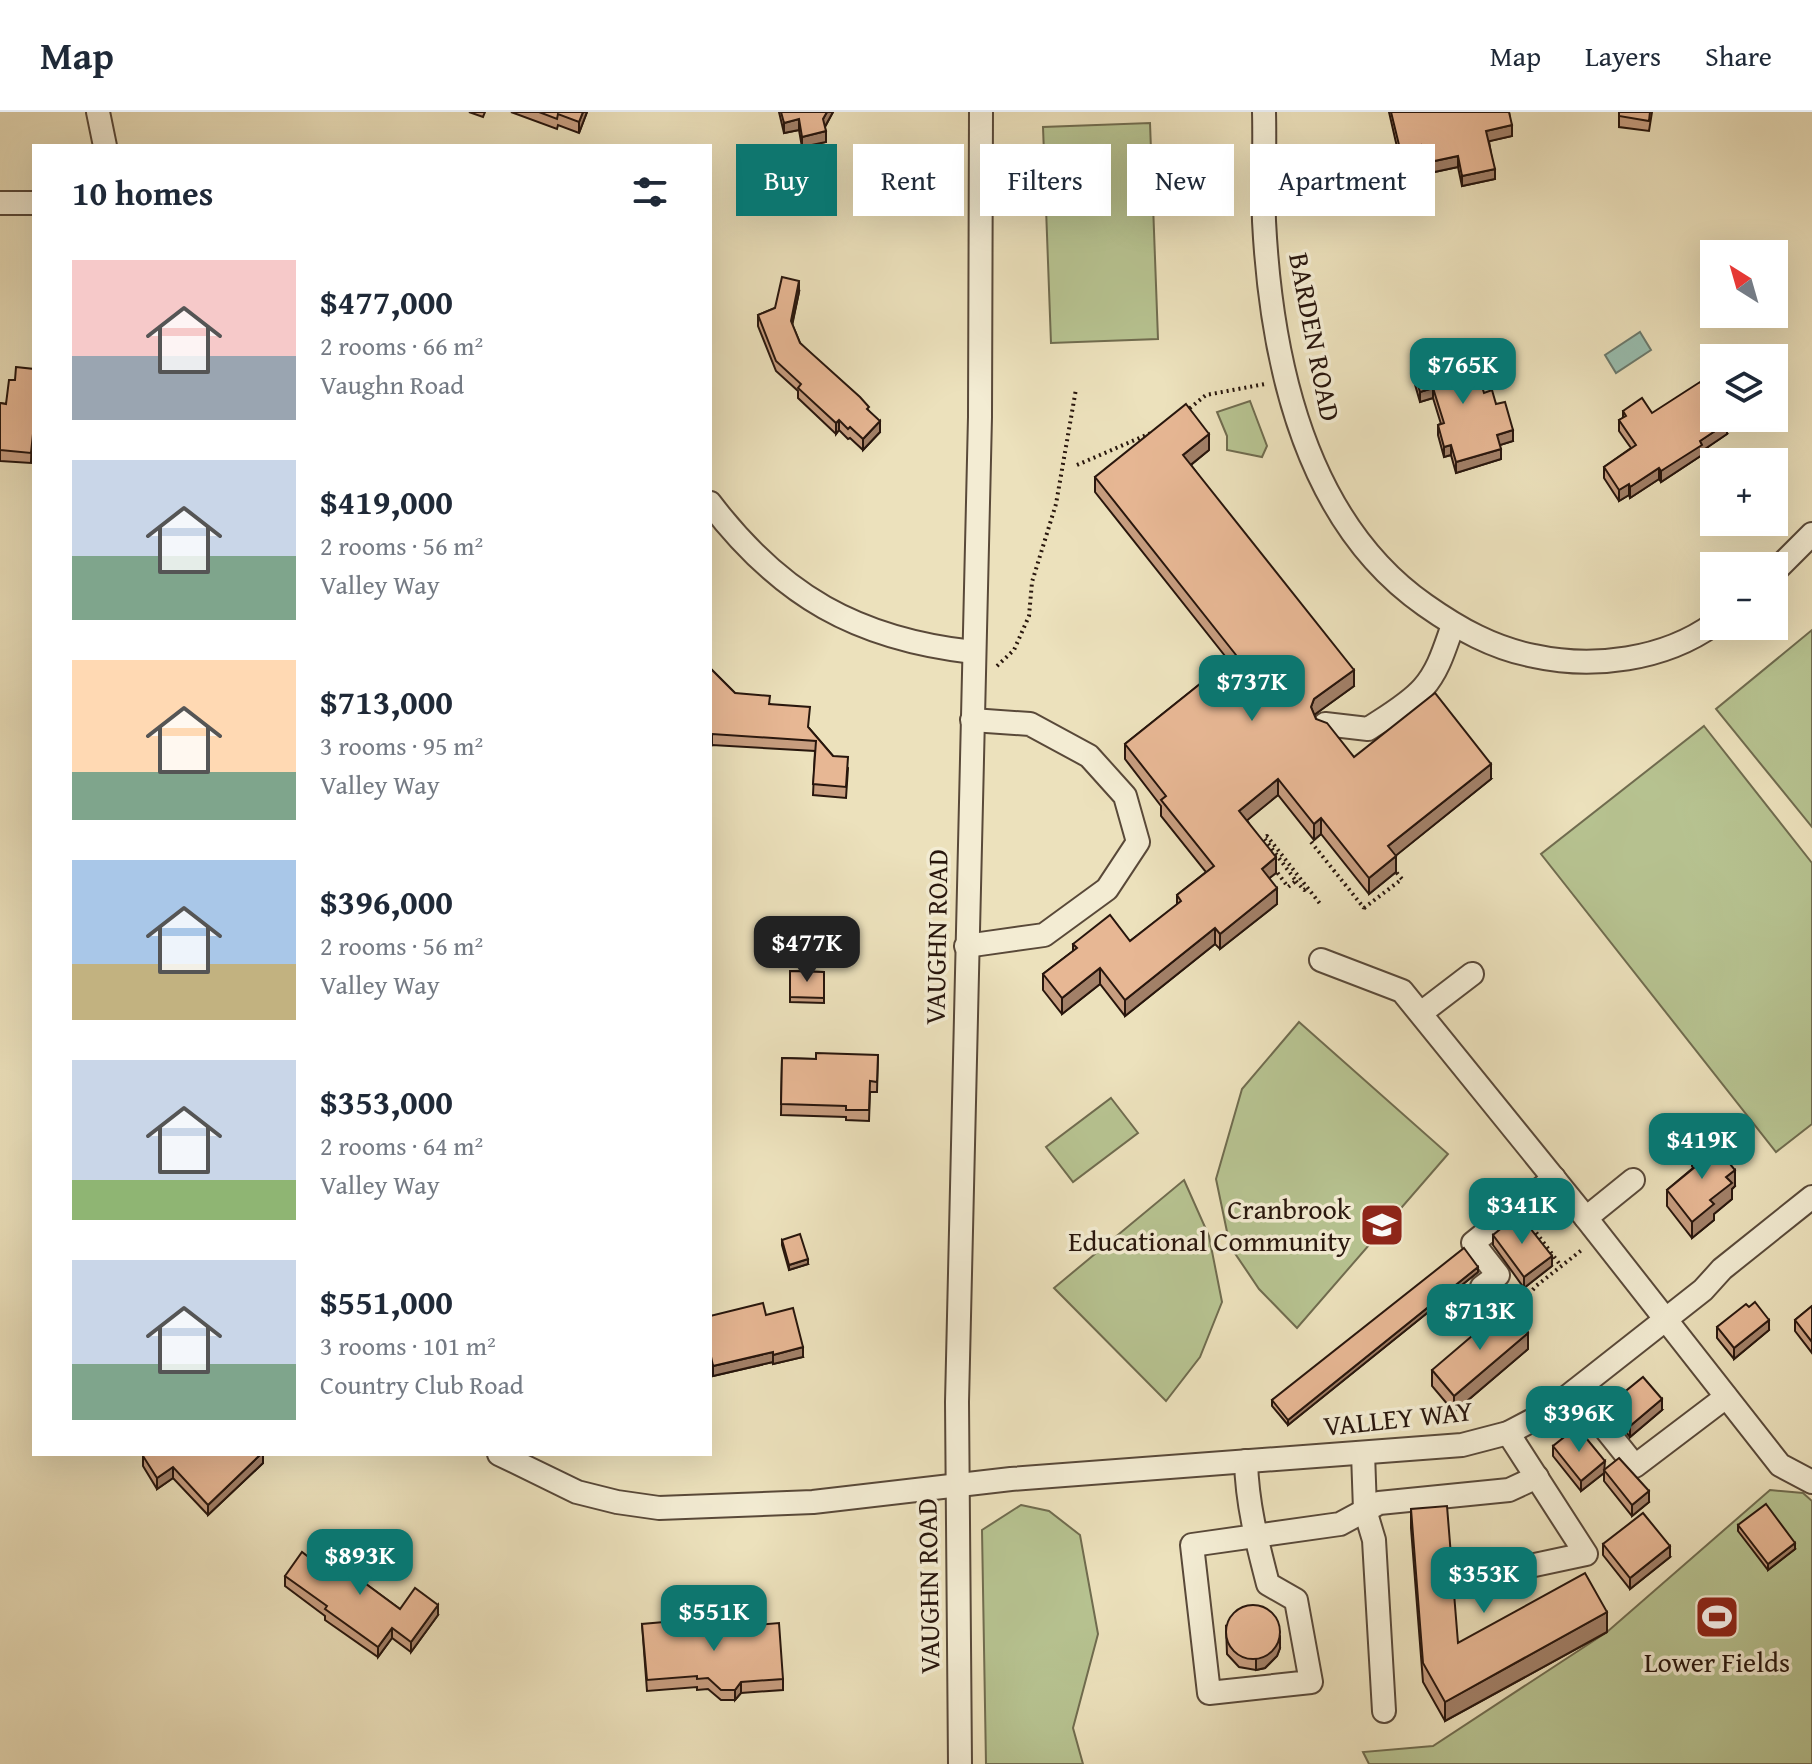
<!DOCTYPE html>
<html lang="en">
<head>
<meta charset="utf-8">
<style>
  body { margin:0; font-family:"Gentium Book Plus",serif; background:#f6f6f7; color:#1f2937; height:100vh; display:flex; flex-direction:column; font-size:30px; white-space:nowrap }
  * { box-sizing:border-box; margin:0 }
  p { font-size:26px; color:#747a83 }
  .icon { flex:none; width:44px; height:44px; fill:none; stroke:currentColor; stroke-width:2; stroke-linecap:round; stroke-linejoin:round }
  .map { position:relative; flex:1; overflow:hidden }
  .panel { position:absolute; left:32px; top:32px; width:680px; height:1312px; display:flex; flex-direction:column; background:#fff; border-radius:0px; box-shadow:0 8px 32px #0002 }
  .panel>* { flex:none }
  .banner { position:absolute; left:736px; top:32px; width:760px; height:72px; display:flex; gap:16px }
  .needle { width:52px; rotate:323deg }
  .controls { position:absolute; left:1700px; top:128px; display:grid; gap:16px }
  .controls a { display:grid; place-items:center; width:88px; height:88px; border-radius:0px; background:#fff; box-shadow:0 8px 32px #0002; font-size:40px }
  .price { position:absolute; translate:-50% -68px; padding:0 18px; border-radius:16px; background:#0f766e; color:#fff; font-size:26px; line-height:52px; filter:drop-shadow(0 2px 4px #0008) }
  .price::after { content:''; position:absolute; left:50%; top:48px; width:24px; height:18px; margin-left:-12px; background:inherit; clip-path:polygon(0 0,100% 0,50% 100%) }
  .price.on { background:#222; color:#fff }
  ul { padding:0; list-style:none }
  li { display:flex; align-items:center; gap:24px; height:200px; padding:0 40px }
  li span { display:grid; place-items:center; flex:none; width:224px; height:160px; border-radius:0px; color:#555 }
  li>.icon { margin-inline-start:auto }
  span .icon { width:96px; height:96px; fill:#fffc; stroke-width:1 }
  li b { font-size:34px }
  h2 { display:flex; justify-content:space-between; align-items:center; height:96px; padding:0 40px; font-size:34px }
  .pill { padding:0 28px; border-radius:0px; background:#fff; box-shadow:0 8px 32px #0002; font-size:28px; line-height:72px }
  .pill.on { background:#0f766e; color:#fff }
  header { display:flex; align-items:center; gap:48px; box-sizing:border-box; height:112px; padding:0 40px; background:#fff; border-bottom:2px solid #e0e1e3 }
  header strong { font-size:38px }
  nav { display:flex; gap:44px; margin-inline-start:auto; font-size:28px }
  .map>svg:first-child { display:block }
  .green { fill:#b7c391; stroke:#706c4f; stroke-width:2 }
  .water { fill:#99beaf; stroke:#6c7b6e; stroke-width:2 }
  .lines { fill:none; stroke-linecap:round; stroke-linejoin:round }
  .minor-casing { stroke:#594939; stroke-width:26 }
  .path { stroke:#28160d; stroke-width:4; stroke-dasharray:2 4; stroke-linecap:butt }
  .minor { stroke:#f3ecd3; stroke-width:22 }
  .wall { fill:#c79d7f; stroke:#28160d; stroke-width:2 }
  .shaded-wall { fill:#a28068; stroke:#28160d; stroke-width:2 }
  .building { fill:#e7b794; stroke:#28160d; stroke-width:2 }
  .labels { text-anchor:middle; stroke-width:7; stroke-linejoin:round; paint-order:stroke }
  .street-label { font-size:28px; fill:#28160d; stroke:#f3ecd3 }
  .poi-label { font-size:28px; fill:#28160d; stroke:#f3ecd3; text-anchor:end }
</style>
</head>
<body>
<header>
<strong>Map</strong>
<nav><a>Map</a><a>Layers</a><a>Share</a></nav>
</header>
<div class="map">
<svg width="1812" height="1652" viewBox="0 0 1812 1652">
  <rect width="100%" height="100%" fill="#ece1bc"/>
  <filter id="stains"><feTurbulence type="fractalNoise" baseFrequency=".0025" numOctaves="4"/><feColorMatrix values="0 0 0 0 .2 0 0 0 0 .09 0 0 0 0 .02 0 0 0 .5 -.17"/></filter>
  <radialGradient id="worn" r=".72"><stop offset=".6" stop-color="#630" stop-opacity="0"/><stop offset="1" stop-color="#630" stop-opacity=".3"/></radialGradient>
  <!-- green -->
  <g class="green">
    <path d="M1150 11 1158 227 1051 231 1043 15Z"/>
    <path d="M1250 289 1267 334 1262 345 1227 338V324L1217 300Z"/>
    <path d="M1812 518V715L1716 597Z"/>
    <path d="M1704 614 1812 751V1012L1776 1040 1541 742Z"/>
    <path d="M1299 910 1448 1042 1297 1216 1259 1177 1230 1134 1216 1067 1242 977Z"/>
    <path d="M1111 986 1138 1021 1073 1070 1046 1035Z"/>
    <path d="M1184 1068 1209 1124 1222 1190 1200 1245 1166 1289 1054 1176Z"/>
    <path d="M1770 1378 1803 1381 1812 1389V1652H1369L1363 1640 1433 1634 1607 1520Z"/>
    <path d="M1021 1393 1049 1399 1080 1423 1098 1522 1073 1616 1083 1652H986L982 1418Z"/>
  </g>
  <!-- water -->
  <path class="water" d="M1640 220 1651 238 1616 261 1605 243Z"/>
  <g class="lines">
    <!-- minor casing -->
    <g class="minor-casing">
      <g id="minor">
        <path d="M98 0 105 34"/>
        <path d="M1264 0C1265 36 1263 73 1264 109 1271 247 1305 409 1425 493 1459 517 1493 536 1534 544 1593 557 1664 548 1714 512"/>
        <path d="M0 91H34"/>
        <path d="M710 391C781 484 857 527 973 540"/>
        <path d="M1774 460 1812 422"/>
        <path d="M1325 612 1368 617C1386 605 1409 592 1423 576 1439 558 1445 535 1453 513"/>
        <path d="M966 834 1044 823 1107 777 1138 730 1125 684 1089 644 1030 612 972 608"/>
        <path d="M1321 848 1402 879 1586 1106 1780 1353 1812 1370"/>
        <path d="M1421 901 1472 862"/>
        <path d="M1586 1106 1633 1068"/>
        <path d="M1482 1175 1498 1163 1473 1131 1554 1066"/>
        <path d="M1575 1279 1635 1354 1726 1285"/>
        <path d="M1363 1341 1365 1398 1374 1428 1384 1599"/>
        <path d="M499 1342 577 1380 617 1390 659 1396 813 1390 1011 1367 1462 1333 1508 1321 1548 1300 1703 1178 1722 1157 1812 1085"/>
        <path d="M1246 1349C1247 1392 1257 1430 1268 1472L1296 1488 1311 1570 1209 1581 1192 1433 1340 1412 1379 1391 1509 1378 1537 1365"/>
        <path d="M1488 1463 1586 1442 1508 1321"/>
        <path d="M960 1652 957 1290 980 305 981 0"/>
      </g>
    </g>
    <!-- path -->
    <g class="path">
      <path d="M1185 300 1206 283 1265 272"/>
      <path d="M1077 353 1151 321"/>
      <path d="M997 554 1014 538 1029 504 1032 470 1056 392 1076 277"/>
      <path d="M1311 730 1364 796 1363 801"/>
      <path d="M1274 756 1288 775 1296 769 1264 726 1267 724 1321 793"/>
      <path d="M1296 769 1304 778 1307 776"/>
      <path d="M1364 796 1402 767 1396 760"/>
      <path d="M1529 1111 1561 1154"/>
      <path d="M1493 1200 1504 1194 1521 1192 1536 1174 1583 1137"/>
    </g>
    <!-- minor -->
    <use href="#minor" class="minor"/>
  </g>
  <!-- wall -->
  <g class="wall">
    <path d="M469 0H485L483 5Z"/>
    <path d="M511 0H587L579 21 558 13 557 17Z"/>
    <path d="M779 0H833L825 15 826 30 802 35 799 18 784 21Z"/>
    <path d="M1389 0H1509L1512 24 1489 29 1495 67 1462 74 1458 55 1425 62 1421 43 1400 48Z"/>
    <path d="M1619 0H1652L1649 19 1619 15Z"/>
    <path d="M799 180 792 212 800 231 869 299 880 320 863 338 850 326 848 327 839 318 836 322 798 286V279L776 259 758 214V203L775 196Z"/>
    <path d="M1412 252 1473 268 1484 281 1496 292 1513 329 1500 333 1501 347 1456 361 1451 343 1444 345 1438 323V313L1441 312 1433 286 1420 290 1412 262Z"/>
    <path d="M34 257 31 351 0 349V291L6 292 15 268Z"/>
    <path d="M1623 299 1652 301 1727 322 1702 339V343L1661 370 1659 367 1630 386 1629 383 1619 389 1604 366V355L1631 336 1619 319V308L1623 306Z"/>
    <path d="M1209 338 1191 353 1354 574 1314 603 1316 607 1354 645 1491 667 1395 744 1396 760 1369 782 1321 722 1314 728 1278 683 1247 708 1276 761 1269 766 1277 792 1220 837 1215 832 1125 904 1100 872 1062 902 1043 878V862L1073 839V832L1130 829 1177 793V783L1206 760 1161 704V694L1125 647V632L1229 549 1095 380V365Z"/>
    <path d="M710 556 735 581 770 592 809 616 833 644 848 656 846 686 813 683 815 639 712 633 710 635Z"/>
    <path d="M790 859 824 860V891L790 890Z"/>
    <path d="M878 943 877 980H870L869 1009 846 1008V1005L781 1003 782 946 816 947Z"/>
    <path d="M1692 1039 1735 1074 1732 1077V1087L1714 1102V1108L1692 1126 1667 1094V1078L1693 1056 1692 1054Z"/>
    <path d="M1493 1123 1552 1154 1524 1176 1493 1133Z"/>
    <path d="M782 1128 808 1152 789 1158 782 1133Z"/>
    <path d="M1478 1160 1288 1313 1272 1294V1288Z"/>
    <path d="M1812 1194V1241L1795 1219V1208Z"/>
    <path d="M1749 1195 1769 1218 1734 1247 1717 1226V1215Z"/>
    <path d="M766 1203 803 1245 773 1252V1250L713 1264 710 1250V1204Z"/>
    <path d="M1528 1237 1454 1300 1432 1274V1258Z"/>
    <path d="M1611 1291 1662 1298 1630 1325 1611 1302Z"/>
    <path d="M1553 1334 1605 1357 1649 1390 1632 1404 1604 1369V1361L1581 1379 1553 1344Z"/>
    <path d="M263 1342V1351L208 1403 173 1366 157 1377 143 1354V1344Z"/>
    <path d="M1411 1397 1458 1531 1607 1520 1445 1609 1423 1570 1411 1416Z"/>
    <path d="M1738 1413 1795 1437 1768 1458 1738 1419Z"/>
    <path d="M1603 1432 1670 1445 1630 1477 1603 1443Z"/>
    <path d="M369 1454 359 1467 400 1497 438 1503 411 1540 392 1526 378 1545 325 1508V1504L285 1474V1464L324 1457Z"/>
    <path d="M642 1512 676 1519 733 1515 783 1567V1578L741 1581 735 1588H721L708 1577 697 1578V1575L647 1579Z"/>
    <path d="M1226 1514 1280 1536 1277 1544 1265 1556 1256 1558 1239 1555 1227 1542Z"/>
  </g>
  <!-- shaded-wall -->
  <g class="shaded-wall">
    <path d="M583 0H587L579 21V10Z"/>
    <path d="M827 0H833L823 18V7Z"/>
    <path d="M799 7V18L784 21V11Z"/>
    <path d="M1512 13V24L1486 30V19Z"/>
    <path d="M826 19V30L802 35V25Z"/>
    <path d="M1421 33V43L1400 48V37Z"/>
    <path d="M1458 44V55L1425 62V51Z"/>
    <path d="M1495 57V67L1462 74V64Z"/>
    <path d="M799 169V180L791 219V209Z"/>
    <path d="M1433 276V286L1420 290V280Z"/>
    <path d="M839 308V318L836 322V311Z"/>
    <path d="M880 309V320L863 338V327Z"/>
    <path d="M1727 311V322L1702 339V343L1661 370V359L1700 329Z"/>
    <path d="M1513 318V329L1497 334V323Z"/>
    <path d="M1209 322V338L1183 359V343Z"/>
    <path d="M1451 333V343L1444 345V335Z"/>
    <path d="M1501 337V347L1456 361V350Z"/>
    <path d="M1659 356V367L1630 386V375Z"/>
    <path d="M1629 372V383L1619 389V378Z"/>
    <path d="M1354 558V574L1314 603 1311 595 1314 587Z"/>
    <path d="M712 622V633L710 635V624Z"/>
    <path d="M1491 652V667L1388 750V734Z"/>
    <path d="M1278 667V683L1239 715V699Z"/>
    <path d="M1321 706V722L1314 728V712Z"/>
    <path d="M1396 744V760L1369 782V766Z"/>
    <path d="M1276 745V761L1262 772V757Z"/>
    <path d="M1277 776V792L1220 837V822Z"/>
    <path d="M1215 816V832L1125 904V888Z"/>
    <path d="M1100 856V872L1062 902V886Z"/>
    <path d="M1735 1058V1074L1732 1077V1087L1714 1102V1108L1692 1126V1110L1710 1088 1726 1065Z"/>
    <path d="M1552 1144V1154L1524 1176V1165Z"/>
    <path d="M808 1147V1152L789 1158V1153Z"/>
    <path d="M1478 1155V1160L1288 1313V1308Z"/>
    <path d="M1769 1208V1218L1734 1247V1236Z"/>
    <path d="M1528 1221V1237L1454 1300V1284Z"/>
    <path d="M803 1235V1245L773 1252V1243Z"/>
    <path d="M773 1240V1250L713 1264V1254Z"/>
    <path d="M1662 1287V1298L1630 1325V1314Z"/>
    <path d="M261 1342H263V1351L208 1403V1393Z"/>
    <path d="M1605 1349 1604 1361 1581 1379V1369Z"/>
    <path d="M173 1355V1366L157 1377V1366Z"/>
    <path d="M1649 1379V1390L1632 1404V1393Z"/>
    <path d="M1795 1431V1437L1768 1458V1452Z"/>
    <path d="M1670 1434V1445L1630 1477V1466Z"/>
    <path d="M369 1443V1454L354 1474V1463Z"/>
    <path d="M438 1493V1503L411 1540V1530Z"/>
    <path d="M1607 1500V1520L1445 1609V1590Z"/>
    <path d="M392 1516V1526L378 1545V1535Z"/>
    <path d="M1280 1525V1536L1277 1544 1265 1556 1256 1558V1547Z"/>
    <path d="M741 1570V1581L735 1588V1578Z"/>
  </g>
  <!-- building -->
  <g class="building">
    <path d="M539 0H583L579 10 558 2 557 7Z"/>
    <path d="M781 0H827L823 7 826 19 802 25 799 7 784 11Z"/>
    <path d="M1391 0H1509L1512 13 1486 19 1495 57 1462 64 1458 44 1425 51 1421 33 1400 37Z"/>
    <path d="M1619 0H1650L1649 9 1619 4Z"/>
    <path d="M782 165 799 169 791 209 800 231 860 285 869 295 867 297 880 309 863 327 850 315 848 317 839 308 836 311 798 276 801 272 776 249 758 203 775 196Z"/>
    <path d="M1463 236 1473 268 1479 265 1484 281 1492 278 1496 292 1505 290 1513 318 1497 323 1501 337 1456 350 1451 333 1444 335 1438 313 1444 311 1433 276 1420 280 1412 252Z"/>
    <path d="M16 255 34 257V312L31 341 0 338V291L6 292 9 268H15Z"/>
    <path d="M1700 270 1714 291V306H1724L1727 311 1700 329 1702 333 1661 359 1659 356 1630 375 1629 372 1619 378 1604 355 1636 333 1619 308 1626 304 1623 299 1642 286 1652 301Z"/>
    <path d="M1186 292 1209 322 1183 343 1354 558 1314 587 1311 595 1316 607 1327 611 1354 645 1435 581 1491 652 1388 734 1396 744 1369 766 1321 706 1314 712 1278 667 1239 699 1276 745 1262 757 1277 776 1220 822 1215 816 1125 888 1100 856 1062 886 1043 862 1077 836 1073 832 1110 803 1130 829 1181 789 1177 783 1214 754 1161 688 1166 684 1125 632 1236 543 1095 365Z"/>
    <path d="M710 556 735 581 770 584 769 592 810 595 808 615 833 644 848 645 846 675 813 672 816 629 712 622 710 624Z"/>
    <path d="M790 859 824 860V886L790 885Z"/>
    <path d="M816 941 878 943 877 970 870 969 869 998H846V994L781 992 782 946 816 947Z"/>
    <path d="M1708 1025 1735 1058 1726 1065 1732 1071 1710 1088 1714 1092 1692 1110 1667 1078 1701 1050 1692 1039Z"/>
    <path d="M1519 1102 1552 1144 1524 1165 1493 1123Z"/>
    <path d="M800 1122 808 1147 789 1153 782 1128Z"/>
    <path d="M1464 1136 1478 1155 1288 1308 1272 1288Z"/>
    <path d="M1755 1190 1769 1208 1734 1236 1717 1215 1746 1192 1749 1195Z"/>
    <path d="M763 1191 766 1203 793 1196 803 1235 773 1243V1240L713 1254 710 1240V1204Z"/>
    <path d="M1812 1194V1230L1795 1208Z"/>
    <path d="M1506 1195 1528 1221 1454 1284 1432 1258Z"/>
    <path d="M1643 1265 1662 1287 1630 1314 1611 1291Z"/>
    <path d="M1577 1315 1605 1349 1581 1369 1553 1334Z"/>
    <path d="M145 1342H261L208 1393 173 1355 157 1366 143 1344Z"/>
    <path d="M1619 1346 1649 1379 1632 1393 1604 1358Z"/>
    <path d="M1766 1392 1795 1431 1768 1452 1738 1413Z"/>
    <path d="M1447 1394 1458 1531 1585 1461 1607 1500 1445 1590 1423 1551 1411 1397Z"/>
    <path d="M1643 1401 1670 1434 1630 1466 1603 1432Z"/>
    <path d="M346 1427 369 1443 354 1463 400 1497 415 1476 438 1493 411 1530 392 1516 378 1535 325 1497 327 1494 285 1464 302 1440 324 1457Z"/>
    <circle cx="1253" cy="1520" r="27"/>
    <path d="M732 1505 733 1515 779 1511 783 1567 741 1570 735 1578H721L708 1566 697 1567V1564L647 1568 642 1512 675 1509 676 1519 712 1516V1507Z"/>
  </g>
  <!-- icons -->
  <defs>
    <g id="school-square" transform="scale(2.3)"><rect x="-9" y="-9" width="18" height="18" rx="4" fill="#8f2418" stroke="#f3ecd3"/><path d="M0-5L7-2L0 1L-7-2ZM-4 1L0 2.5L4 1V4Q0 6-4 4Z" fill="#fff"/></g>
    <g id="stadium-square" transform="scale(2.3)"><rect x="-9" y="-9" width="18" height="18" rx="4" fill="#8f2418" stroke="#f3ecd3"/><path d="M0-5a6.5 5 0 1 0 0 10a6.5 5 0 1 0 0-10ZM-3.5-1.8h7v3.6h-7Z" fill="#fff"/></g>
  </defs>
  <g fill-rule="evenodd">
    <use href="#school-square" x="1382" y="1113"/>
    <use href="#stadium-square" x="1717" y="1505"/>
  </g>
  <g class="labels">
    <!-- street labels -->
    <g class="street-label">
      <text transform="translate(1315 225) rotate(79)" y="10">BARDEN ROAD</text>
      <text transform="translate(936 825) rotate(-89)" y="10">VAUGHN ROAD</text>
      <text transform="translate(1398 1306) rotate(-6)" y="10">VALLEY WAY</text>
      <text transform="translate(928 1474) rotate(-91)" y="10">VAUGHN ROAD</text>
    </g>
    <!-- poi labels -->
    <g class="poi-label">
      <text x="1351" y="1107">Cranbrook<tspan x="1351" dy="32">Educational Community</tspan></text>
      <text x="1717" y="1560" text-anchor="middle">Lower Fields</text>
    </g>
  </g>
  <rect width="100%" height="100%" filter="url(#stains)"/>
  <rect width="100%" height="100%" fill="url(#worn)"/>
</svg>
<div class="controls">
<a><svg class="needle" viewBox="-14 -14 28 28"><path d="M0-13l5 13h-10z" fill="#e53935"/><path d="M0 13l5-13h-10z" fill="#747a83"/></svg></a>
<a><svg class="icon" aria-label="layers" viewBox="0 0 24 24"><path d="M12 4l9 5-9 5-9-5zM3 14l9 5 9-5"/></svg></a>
<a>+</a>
<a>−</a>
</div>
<b class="price" style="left:1463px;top:294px">$765K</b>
<b class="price" style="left:1252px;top:611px">$737K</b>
<b class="price on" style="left:807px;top:872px">$477K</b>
<b class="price" style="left:1702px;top:1069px">$419K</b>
<b class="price" style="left:1522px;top:1134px">$341K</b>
<b class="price" style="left:1480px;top:1240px">$713K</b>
<b class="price" style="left:1579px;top:1342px">$396K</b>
<b class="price" style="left:360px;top:1485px">$893K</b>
<b class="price" style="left:1484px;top:1503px">$353K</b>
<b class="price" style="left:714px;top:1541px">$551K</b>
<div class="banner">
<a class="pill on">Buy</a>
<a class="pill">Rent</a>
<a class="pill">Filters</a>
<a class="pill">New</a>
<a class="pill">Apartment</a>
</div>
<section class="panel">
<h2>10 homes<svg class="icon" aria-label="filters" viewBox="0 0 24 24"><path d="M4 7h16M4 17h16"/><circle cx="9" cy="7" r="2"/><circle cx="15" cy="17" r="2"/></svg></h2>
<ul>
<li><span style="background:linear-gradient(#f6c9c9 60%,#9aa5b1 0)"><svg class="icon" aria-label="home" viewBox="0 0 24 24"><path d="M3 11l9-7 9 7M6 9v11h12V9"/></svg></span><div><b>$477,000</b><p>2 rooms · 66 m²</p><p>Vaughn Road</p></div></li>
<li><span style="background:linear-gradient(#c9d6e8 60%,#7fa58c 0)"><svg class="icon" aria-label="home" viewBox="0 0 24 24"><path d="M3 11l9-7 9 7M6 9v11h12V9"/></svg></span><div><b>$419,000</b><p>2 rooms · 56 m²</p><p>Valley Way</p></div></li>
<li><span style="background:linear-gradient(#ffd9b3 70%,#7fa58c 0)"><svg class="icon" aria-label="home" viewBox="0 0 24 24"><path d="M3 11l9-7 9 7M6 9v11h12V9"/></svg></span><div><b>$713,000</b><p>3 rooms · 95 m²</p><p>Valley Way</p></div></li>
<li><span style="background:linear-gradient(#a9c7e8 65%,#c2b280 0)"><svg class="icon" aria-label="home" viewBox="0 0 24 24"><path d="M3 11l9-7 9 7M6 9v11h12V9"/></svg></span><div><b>$396,000</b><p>2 rooms · 56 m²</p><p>Valley Way</p></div></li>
<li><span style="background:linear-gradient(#c9d6e8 75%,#8fb573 0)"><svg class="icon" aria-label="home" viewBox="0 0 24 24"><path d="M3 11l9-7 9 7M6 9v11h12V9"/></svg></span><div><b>$353,000</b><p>2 rooms · 64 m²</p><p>Valley Way</p></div></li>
<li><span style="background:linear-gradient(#c9d6e8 65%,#7fa58c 0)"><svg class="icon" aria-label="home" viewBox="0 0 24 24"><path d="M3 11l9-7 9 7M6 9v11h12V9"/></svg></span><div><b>$551,000</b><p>3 rooms · 101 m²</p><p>Country Club Road</p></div></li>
</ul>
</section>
</div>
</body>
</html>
